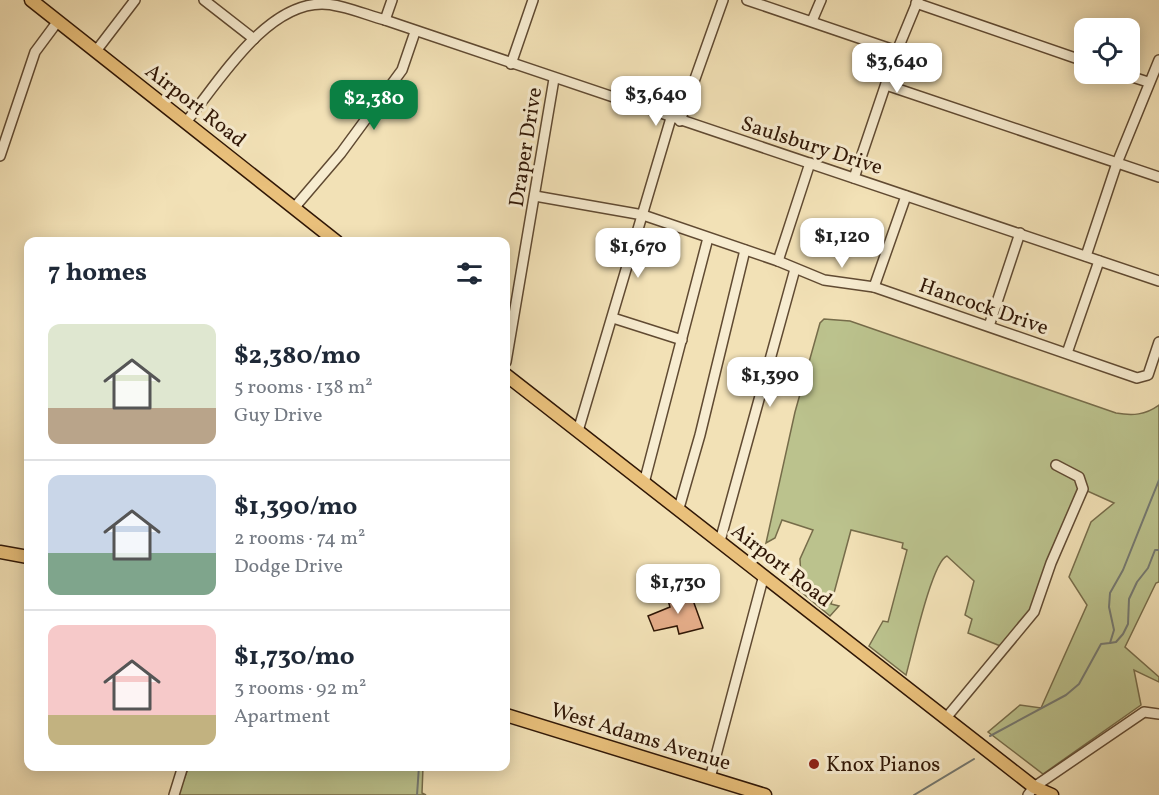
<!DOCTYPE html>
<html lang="en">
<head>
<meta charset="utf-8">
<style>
  body { margin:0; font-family:Vollkorn,serif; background:#f6f6f7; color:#1f2937; height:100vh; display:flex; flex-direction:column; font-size:22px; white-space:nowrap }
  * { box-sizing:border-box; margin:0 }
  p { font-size:20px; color:#747a83 }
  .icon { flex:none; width:33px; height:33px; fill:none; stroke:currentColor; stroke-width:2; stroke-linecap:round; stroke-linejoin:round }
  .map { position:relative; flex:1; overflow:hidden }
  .details { position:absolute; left:24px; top:237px; width:486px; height:534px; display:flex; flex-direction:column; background:#fff; border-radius:12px; box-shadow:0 3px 15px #0003 }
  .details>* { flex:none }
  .fabs { position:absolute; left:1074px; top:18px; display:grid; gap:12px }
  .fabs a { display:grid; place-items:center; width:66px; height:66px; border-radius:12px; background:#fff; box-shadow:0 3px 15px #0003; font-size:30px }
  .price { position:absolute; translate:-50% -51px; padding:0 14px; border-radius:12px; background:#fff; color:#222; font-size:20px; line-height:39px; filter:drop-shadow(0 2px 3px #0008) }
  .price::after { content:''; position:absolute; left:50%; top:36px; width:18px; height:14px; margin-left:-9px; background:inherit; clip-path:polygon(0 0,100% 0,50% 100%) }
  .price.selected { background:#0b8043; color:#fff }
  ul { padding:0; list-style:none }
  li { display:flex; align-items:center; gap:18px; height:150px; padding:0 24px }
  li+li { border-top:2px solid #e0e1e3 }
  li span { display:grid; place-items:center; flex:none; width:168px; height:120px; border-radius:12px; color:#555 }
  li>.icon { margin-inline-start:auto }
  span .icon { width:72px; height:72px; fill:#fffc; stroke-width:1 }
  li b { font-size:26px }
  h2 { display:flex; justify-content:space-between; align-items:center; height:72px; padding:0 24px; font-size:26px }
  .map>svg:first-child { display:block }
  .green { fill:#bbc28d; stroke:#766c4a; stroke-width:1.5 }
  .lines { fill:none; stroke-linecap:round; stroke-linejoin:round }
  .stream { stroke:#747972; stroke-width:2 }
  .building { fill:#e5ad89; stroke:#301706; stroke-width:1.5 }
  .minor-casing { stroke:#604a32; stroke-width:12 }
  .major-casing { stroke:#301706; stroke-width:15 }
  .minor { stroke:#f7ecd0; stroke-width:9 }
  .major { stroke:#e9c07b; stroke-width:12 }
  .poi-dot { fill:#8f2418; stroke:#f7ecd0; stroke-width:2 }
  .labels { text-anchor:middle; stroke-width:6; stroke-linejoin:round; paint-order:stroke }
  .street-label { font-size:21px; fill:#301706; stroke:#f7ecd0 }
  .poi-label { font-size:21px; fill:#301706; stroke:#f7ecd0; text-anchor:start }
</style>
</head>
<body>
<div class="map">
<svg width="1159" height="795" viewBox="0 0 1159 795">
  <rect width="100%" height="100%" fill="#f2e1b6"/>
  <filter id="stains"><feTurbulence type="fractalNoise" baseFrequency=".00333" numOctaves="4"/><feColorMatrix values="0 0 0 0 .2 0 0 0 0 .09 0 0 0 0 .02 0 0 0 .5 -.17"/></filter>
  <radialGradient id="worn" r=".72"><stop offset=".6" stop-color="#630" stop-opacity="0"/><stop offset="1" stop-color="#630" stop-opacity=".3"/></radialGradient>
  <!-- green -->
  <g class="green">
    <path d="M824 319 850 321 1116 413C1133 416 1145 415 1159 405V582L1156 583 1125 647 1159 677V682L1134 670 1141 705 1043 774 988 732 1020 705 1041 708 1087 605 1069 577 1091 522 1114 503 1083 489 1034 612 1003 647 968 633 972 619 965 615 974 581 947 556C932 561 912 654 906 675L869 646 883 621 888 622 907 550 902 548 903 543 851 530 831 604 839 606 830 616 793 585 801 579 800 559 813 530 782 520 775 538 766 543 795 412 820 323Z"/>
    <path d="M189 766 423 767 422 793 426 795H178Z"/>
  </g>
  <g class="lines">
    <!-- stream -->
    <g class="stream">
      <path d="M1110 643 1116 642 1123 634 1128 624 1129 599 1137 582 1148 568 1155 550H1159"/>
      <path d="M990 736 1066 695 1079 684 1101 644 1110 643 1114 630 1109 607 1110 593 1123 570 1159 480"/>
      <path d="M417 795 419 766"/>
      <path d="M914 795 974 759"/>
    </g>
  </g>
  <!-- building -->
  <path class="building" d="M690 592 703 628 679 634 677 626 654 631 648 616 670 607 667 597Z"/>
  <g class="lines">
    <!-- minor casing -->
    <g class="minor-casing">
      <g id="minor">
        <path d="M204 0 254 39"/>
        <path d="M747 0 897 51"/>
        <path d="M916 3 1084 61"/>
        <path d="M385 20 392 0"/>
        <path d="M812 21 821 0"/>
        <path d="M96 51 135 0"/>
        <path d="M511 64 533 0"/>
        <path d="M1123 74 1148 82"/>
        <path d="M886 85 1159 177"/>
        <path d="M680 121 723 0"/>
        <path d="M186 122C219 82 265 4 322 4 342 4 366 15 385 20L1159 281"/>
        <path d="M0 156 35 52 58 21"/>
        <path d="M854 178 897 51 918 0"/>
        <path d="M535 196 643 215 778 261 824 280 874 287 1137 378 1148 375 1159 342"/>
        <path d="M294 208 341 153 402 70 415 32"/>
        <path d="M1086 256 1117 163 1159 60"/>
        <path d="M778 261 810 163"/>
        <path d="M874 287 906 196"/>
        <path d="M613 318 682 340"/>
        <path d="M989 326 1020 233"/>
        <path d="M1067 353 1099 261"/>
        <path d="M506 362 554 79"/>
        <path d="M578 431 671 118"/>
        <path d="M644 483 708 238"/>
        <path d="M679 508 700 435 745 250"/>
        <path d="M720 541 795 269"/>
        <path d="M946 718 1034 612 1051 563 1083 489 1079 477 1056 465"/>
        <path d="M710 778 764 575"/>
        <path d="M174 795 183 766"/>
        <path d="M1028 795 1034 787 1144 712 1159 714"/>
      </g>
    </g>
    <!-- major casing -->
    <g class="major-casing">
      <g id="major">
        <path d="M31 0 337 242"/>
        <path d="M506 375 1034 787 1052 795"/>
        <path d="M0 552 28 557"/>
        <path d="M506 715 765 795"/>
      </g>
    </g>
    <!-- minor -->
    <use href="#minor" class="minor"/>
    <!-- major -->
    <use href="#major" class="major"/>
  </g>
  <!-- markers -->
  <circle class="poi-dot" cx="814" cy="764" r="6"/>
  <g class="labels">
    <!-- street labels -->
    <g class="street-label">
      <text transform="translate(196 105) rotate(38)" y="7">Airport Road</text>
      <text transform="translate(812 145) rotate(18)" y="7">Saulsbury Drive</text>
      <text transform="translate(525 147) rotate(-81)" y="7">Draper Drive</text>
      <text transform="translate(984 306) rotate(19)" y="7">Hancock Drive</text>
      <text transform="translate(782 565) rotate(38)" y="7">Airport Road</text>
      <text transform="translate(641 736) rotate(17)" y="7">West Adams Avenue</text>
    </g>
    <!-- poi labels -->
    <g class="poi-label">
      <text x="826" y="771">Knox Pianos</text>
    </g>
  </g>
  <rect width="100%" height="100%" filter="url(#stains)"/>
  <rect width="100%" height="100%" fill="url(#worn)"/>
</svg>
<div class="fabs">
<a><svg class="icon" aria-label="locate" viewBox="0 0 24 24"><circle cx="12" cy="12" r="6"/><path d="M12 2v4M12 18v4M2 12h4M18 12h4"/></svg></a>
</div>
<b class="price" style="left:897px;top:94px">$3,640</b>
<b class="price" style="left:656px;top:127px">$3,640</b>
<b class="price selected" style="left:374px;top:131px">$2,380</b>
<b class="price" style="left:842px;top:269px">$1,120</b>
<b class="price" style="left:638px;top:279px">$1,670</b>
<b class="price" style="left:770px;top:408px">$1,390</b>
<b class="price" style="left:678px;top:615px">$1,730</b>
<section class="details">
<h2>7 homes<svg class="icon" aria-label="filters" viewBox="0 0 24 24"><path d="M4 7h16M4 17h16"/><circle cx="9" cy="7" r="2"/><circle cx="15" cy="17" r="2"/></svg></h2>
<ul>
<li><span style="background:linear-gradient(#dfe7d0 70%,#b9a48a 0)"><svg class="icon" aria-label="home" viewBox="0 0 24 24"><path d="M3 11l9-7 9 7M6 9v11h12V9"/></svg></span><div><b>$2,380/mo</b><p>5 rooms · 138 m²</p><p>Guy Drive</p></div></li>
<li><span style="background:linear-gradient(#c9d6e8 65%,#7fa58c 0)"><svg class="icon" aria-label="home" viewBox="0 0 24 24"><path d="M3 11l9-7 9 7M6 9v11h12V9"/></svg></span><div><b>$1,390/mo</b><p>2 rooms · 74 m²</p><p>Dodge Drive</p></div></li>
<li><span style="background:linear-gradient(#f6c9c9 75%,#c2b280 0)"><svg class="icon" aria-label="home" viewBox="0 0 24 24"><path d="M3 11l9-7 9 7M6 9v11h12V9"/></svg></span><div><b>$1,730/mo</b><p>3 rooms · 92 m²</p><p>Apartment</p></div></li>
</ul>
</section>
</div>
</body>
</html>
